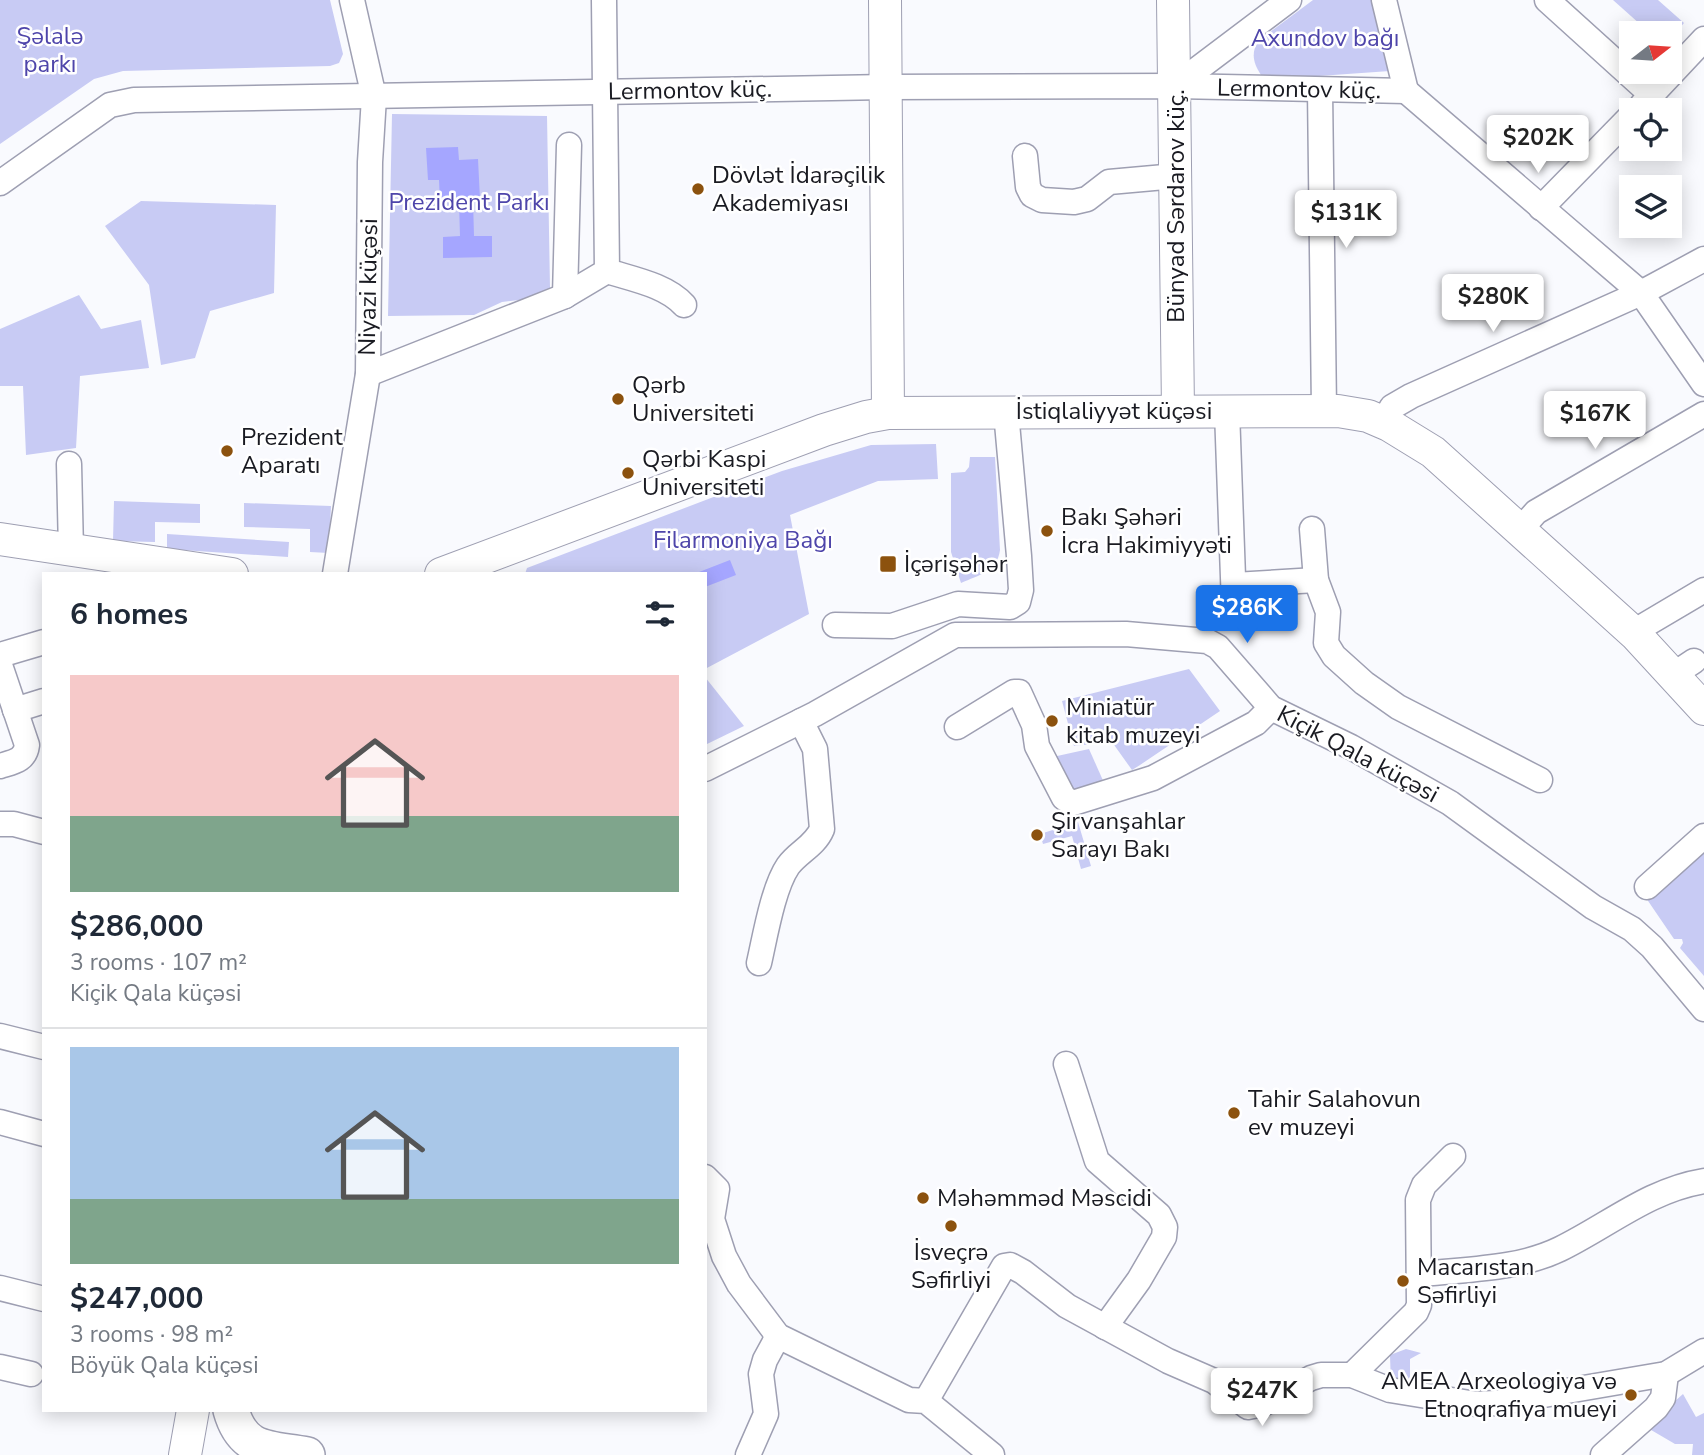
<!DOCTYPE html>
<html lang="en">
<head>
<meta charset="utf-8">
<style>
  body { margin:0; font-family:"Nunito Sans",sans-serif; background:#f2f2f3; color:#1f2937; height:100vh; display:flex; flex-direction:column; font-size:26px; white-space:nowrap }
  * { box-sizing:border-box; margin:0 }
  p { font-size:23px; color:#747a83 }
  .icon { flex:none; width:38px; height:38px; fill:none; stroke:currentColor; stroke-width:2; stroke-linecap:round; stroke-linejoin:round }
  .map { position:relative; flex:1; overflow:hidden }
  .drawer { position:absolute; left:42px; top:572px; width:665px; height:840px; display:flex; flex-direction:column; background:#fff; border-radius:0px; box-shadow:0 4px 18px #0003 }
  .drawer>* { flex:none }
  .needle { width:46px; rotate:73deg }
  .fabs { position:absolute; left:1619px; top:21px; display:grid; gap:14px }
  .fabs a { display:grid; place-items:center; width:63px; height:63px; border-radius:0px; background:#fff; box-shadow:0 4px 18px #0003; font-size:35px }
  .price { position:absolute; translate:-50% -60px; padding:0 16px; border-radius:7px; background:#fff; color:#222; font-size:23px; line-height:46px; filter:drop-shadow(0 2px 4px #0008) }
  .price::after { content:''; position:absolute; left:50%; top:42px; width:21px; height:16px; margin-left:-10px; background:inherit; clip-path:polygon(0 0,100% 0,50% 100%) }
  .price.selected { background:#1a73e8; color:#fff }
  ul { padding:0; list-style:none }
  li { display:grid; align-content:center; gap:14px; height:371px; padding:0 28px }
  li+li { border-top:2px solid #e0e1e3 }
  li span { display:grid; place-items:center; height:217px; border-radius:0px; color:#555 }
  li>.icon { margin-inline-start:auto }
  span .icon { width:126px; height:126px; fill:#fffc; stroke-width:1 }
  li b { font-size:30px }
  h2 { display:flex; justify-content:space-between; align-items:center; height:84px; padding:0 28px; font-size:30px }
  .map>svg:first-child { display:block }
  .green { fill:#c8cbf4 }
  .water { fill:#a5a6ff }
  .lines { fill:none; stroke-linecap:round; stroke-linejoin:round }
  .minor-casing { stroke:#9e9fb2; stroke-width:27 }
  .major-casing { stroke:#9e9fb2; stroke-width:34 }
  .highway-casing { stroke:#9e9fb2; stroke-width:38 }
  .minor { stroke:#fff; stroke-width:24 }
  .major { stroke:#fff; stroke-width:32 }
  .highway { stroke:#fff; stroke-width:35 }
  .poi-dot { fill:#8c520e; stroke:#fff; stroke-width:2.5 }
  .labels { text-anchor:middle; stroke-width:5; stroke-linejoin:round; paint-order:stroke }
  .park-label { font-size:24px; fill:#4e45aa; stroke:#fff }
  .street-label { font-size:24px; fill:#191a21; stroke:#fff }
  .poi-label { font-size:24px; fill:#191a21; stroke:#fff; text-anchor:start }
</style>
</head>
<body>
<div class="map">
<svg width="1704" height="1455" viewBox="0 0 1704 1455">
  <rect width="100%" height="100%" fill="#f9fafe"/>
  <!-- green -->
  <g class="green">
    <path d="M0 0H330L343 54 339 63 330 66 123 71 94 79 0 144Z"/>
    <path d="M1313 0H1381L1390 71 1276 79 1261 75C1253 63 1251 53 1258 41Z"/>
    <path d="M1613 0H1658L1684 23 1670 39V33H1650Z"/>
    <path d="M392 114 547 116 550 288 547 292 537 298 502 302 474 315 388 316Z"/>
    <path d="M141 201 276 205 274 293 210 311 195 358 161 365 149 285 105 226Z"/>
    <path d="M79 295 101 329 141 320 149 368 80 376 76 448 26 455 23 386H0V329Z"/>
    <path d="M936 444 938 479 878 481 790 515 809 614 705 669V574H525L527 568 782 471 871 445Z"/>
    <path d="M970 457H995L1000 550C997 572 979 575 961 583L951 552V473L965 472 969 467Z"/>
    <path d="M114 501 200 504V523L155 522V542L113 541Z"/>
    <path d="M244 503 331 506 329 553 310 552V529L244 527Z"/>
    <path d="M167 534 289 542 288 557 167 549Z"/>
    <path d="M1189 669 1220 711 1140 765 1132 770 1112 742 1074 746 1062 701Z"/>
    <path d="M705 677 744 726 705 745Z"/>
    <path d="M1089 749 1105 785 1067 795 1048 758Z"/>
    <path d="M1078 822 1091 866 1081 869 1072 836 1043 844 1040 834Z"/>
    <path d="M1704 844V976L1680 948 1683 943 1682 939H1674L1644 895Z"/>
    <path d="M1406 1349 1421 1353 1410 1359V1383L1391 1386 1390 1355Z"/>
    <path d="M1683 1394 1696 1417 1704 1413V1455H1692L1693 1444H1675L1646 1427Z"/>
  </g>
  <!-- water -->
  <g class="water">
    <path d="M458 147 459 160 478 159 480 199 473 200 474 236H492V257L443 258V237L460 236 459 202H440L439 180H428L426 148Z"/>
    <path d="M730 560 736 575 705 587V574H694Z"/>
  </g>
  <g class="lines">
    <!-- minor casing -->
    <g class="minor-casing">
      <g id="minor">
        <path d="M1384 0 1406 91"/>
        <path d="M1547 0 1652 95"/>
        <path d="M1175 86 1289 0"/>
        <path d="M1320 90 1324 410"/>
        <path d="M1406 91 1641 293 1704 384"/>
        <path d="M1642 105 1704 39"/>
        <path d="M1025 156 1028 187 1032 195 1042 200 1074 202 1087 199 1109 182 1176 176"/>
        <path d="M0 183 110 105 134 100 887 87 1175 86 1406 91"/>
        <path d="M1541 208 1631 116"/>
        <path d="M607 271C632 279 666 285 684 305"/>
        <path d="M565 296 569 145"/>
        <path d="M368 374 565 296 607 271 604 0"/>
        <path d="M1227 411 1234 605"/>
        <path d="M1383 422 1392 407 1411 396 1641 293 1704 259"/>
        <path d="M69 464 71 551"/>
        <path d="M1312 529 1316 580 1328 612 1326 643 1334 656 1364 683 1398 707 1540 780"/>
        <path d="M1520 530 1536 512 1704 414"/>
        <path d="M335 574 368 374 370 162 374 97 352 0"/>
        <path d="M1234 585 1316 580"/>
        <path d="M835 625 892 626 958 604 1010 607 1018 602 1021 590 1019 556 1006 412"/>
        <path d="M1635 634 1645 625 1704 590"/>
        <path d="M0 655 44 642"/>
        <path d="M0 665 27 745C25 761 13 762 0 766"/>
        <path d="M1673 675 1694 661"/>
        <path d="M15 710 44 701"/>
        <path d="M957 727 1014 692H1019L1034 725 1037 746 1064 798 1073 803 1153 778 1256 723 1271 708"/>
        <path d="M705 769 815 714 955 635 1126 634 1207 641 1218 647 1271 708 1351 747 1450 803 1593 907 1632 929 1652 947 1704 1009"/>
        <path d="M0 824H14L44 832"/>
        <path d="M1647 887 1704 836"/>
        <path d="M759 963C765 937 773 888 788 866 798 852 815 846 822 829L815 749 801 721"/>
        <path d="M0 1036 44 1047"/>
        <path d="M1066 1064 1097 1161 1159 1215 1165 1227 1164 1237 1139 1280 1105 1327"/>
        <path d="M0 1122 44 1134"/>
        <path d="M705 1177 717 1189 712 1219 724 1256 739 1284 778 1336 909 1400 926 1401 992 1455"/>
        <path d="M1419 1276 1424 1274C1469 1269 1519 1269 1560 1249 1609 1225 1649 1190 1704 1181"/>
        <path d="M0 1288 44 1299"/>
        <path d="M0 1367 31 1374"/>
        <path d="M1352 1375 1416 1312 1419 1305 1418 1200 1424 1185 1453 1156"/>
        <path d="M926 1401 1004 1266 1010 1265 1023 1272 1067 1306 1168 1361 1214 1381 1248 1407 1263 1404 1311 1378 1321 1375H1352L1390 1390 1476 1404 1496 1403 1666 1374 1704 1351"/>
        <path d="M748 1455 766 1414 761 1374 765 1360 778 1336"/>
        <path d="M1603 1455 1656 1408 1663 1398 1666 1374"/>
      </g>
    </g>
    <!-- major casing -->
    <g class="major-casing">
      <g id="major">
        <path d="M885 0 888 413"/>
        <path d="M1173 0 1178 411"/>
        <path d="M0 539 232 574"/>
        <path d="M441 574 824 430 866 417 888 413 1338 411 1368 416 1389 425 1433 452 1635 634 1704 709"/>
        <path d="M185 1455 193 1410"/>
      </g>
    </g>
    <!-- highway casing -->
    <g class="highway-casing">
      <path id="highway" d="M231 1410C243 1453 270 1448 307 1455"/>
    </g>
    <!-- minor -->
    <use href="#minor" class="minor"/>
    <!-- major -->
    <use href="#major" class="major"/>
    <!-- highway -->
    <use href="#highway" class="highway"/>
  </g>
  <!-- markers -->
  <g class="poi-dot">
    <circle cx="698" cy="189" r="7"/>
    <circle cx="618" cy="399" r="7"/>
    <circle cx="227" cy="451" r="7"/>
    <circle cx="628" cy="473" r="7"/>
    <circle cx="1047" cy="531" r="7"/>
    <rect x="879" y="555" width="18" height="18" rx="3.5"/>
    <circle cx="1052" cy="721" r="7"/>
    <circle cx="1037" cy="835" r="7"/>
    <circle cx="1234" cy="1113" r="7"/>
    <circle cx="923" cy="1198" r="7"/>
    <circle cx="951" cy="1226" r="7"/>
    <circle cx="1403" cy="1281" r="7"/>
    <circle cx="1631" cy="1395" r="7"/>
  </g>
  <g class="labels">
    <!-- park labels -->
    <g class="park-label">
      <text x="50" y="44">Şəlalə<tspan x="50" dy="28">parkı</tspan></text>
      <text x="1325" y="46">Axundov bağı</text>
      <text x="469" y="210">Prezident Parkı</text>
      <text x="743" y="548">Filarmoniya Bağı</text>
    </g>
    <!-- street labels -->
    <g class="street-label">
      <text transform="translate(1299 89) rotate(1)" y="8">Lermontov küç.</text>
      <text transform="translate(690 90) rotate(-1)" y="8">Lermontov küç.</text>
      <text transform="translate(1176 206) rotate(-90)" y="8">Bünyad Sərdarov küç.</text>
      <text transform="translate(368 287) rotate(-89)" y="8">Niyazi küçəsi</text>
      <text x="1114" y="419">İstiqlaliyyət küçəsi</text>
      <text transform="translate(1358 754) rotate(28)" y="8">Kiçik Qala küçəsi</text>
    </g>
    <!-- poi labels -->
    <g class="poi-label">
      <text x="712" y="183">Dövlət İdarəçilik<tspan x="712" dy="28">Akademiyası</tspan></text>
      <text x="632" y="393">Qərb<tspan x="632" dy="28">Universiteti</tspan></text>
      <text x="241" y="445">Prezident<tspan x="241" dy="28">Aparatı</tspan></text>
      <text x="642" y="467">Qərbi Kaspi<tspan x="642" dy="28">Universiteti</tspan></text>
      <text x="1061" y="525">Bakı Şəhəri<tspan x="1061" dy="28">İcra Hakimiyyəti</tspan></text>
      <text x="904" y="572">İçərişəhər</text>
      <text x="1066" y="715">Miniatür<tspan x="1066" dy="28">kitab muzeyi</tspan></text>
      <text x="1051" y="829">Şirvanşahlar<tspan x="1051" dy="28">Sarayı Bakı</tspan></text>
      <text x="1248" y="1107">Tahir Salahovun<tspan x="1248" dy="28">ev muzeyi</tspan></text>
      <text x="937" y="1206">Məhəmməd Məscidi</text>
      <text x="951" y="1260" text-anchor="middle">İsveçrə<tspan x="951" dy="28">Səfirliyi</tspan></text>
      <text x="1417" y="1275">Macarıstan<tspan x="1417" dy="28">Səfirliyi</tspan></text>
      <text x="1617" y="1389" text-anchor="end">AMEA Arxeologiya və<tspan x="1617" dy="28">Etnoqrafiya mueyi</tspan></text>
    </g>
  </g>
</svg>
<div class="fabs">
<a><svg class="needle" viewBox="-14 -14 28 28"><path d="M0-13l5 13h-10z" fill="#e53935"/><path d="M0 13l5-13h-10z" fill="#747a83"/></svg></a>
<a><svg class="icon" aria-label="locate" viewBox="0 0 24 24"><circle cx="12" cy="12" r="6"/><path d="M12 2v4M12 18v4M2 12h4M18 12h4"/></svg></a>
<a><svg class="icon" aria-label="layers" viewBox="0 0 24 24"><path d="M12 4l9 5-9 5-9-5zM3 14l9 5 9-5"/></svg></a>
</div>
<b class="price" style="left:1538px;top:175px">$202K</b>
<b class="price" style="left:1346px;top:250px">$131K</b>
<b class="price" style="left:1493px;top:334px">$280K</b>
<b class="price" style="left:1595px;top:451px">$167K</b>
<b class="price selected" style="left:1247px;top:645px">$286K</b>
<b class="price" style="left:1262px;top:1428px">$247K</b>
<section class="drawer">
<h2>6 homes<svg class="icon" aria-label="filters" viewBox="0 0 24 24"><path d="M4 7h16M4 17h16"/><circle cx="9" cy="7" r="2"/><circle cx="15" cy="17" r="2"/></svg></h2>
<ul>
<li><span style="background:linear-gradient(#f6c9c9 65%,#7fa58c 0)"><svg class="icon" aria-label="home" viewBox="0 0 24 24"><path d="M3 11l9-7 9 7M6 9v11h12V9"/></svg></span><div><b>$286,000</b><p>3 rooms · 107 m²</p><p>Kiçik Qala küçəsi</p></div></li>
<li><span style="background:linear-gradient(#a9c7e8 70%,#7fa58c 0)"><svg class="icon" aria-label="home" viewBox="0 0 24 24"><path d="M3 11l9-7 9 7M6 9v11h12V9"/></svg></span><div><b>$247,000</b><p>3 rooms · 98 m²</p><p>Böyük Qala küçəsi</p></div></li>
</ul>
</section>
</div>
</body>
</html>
